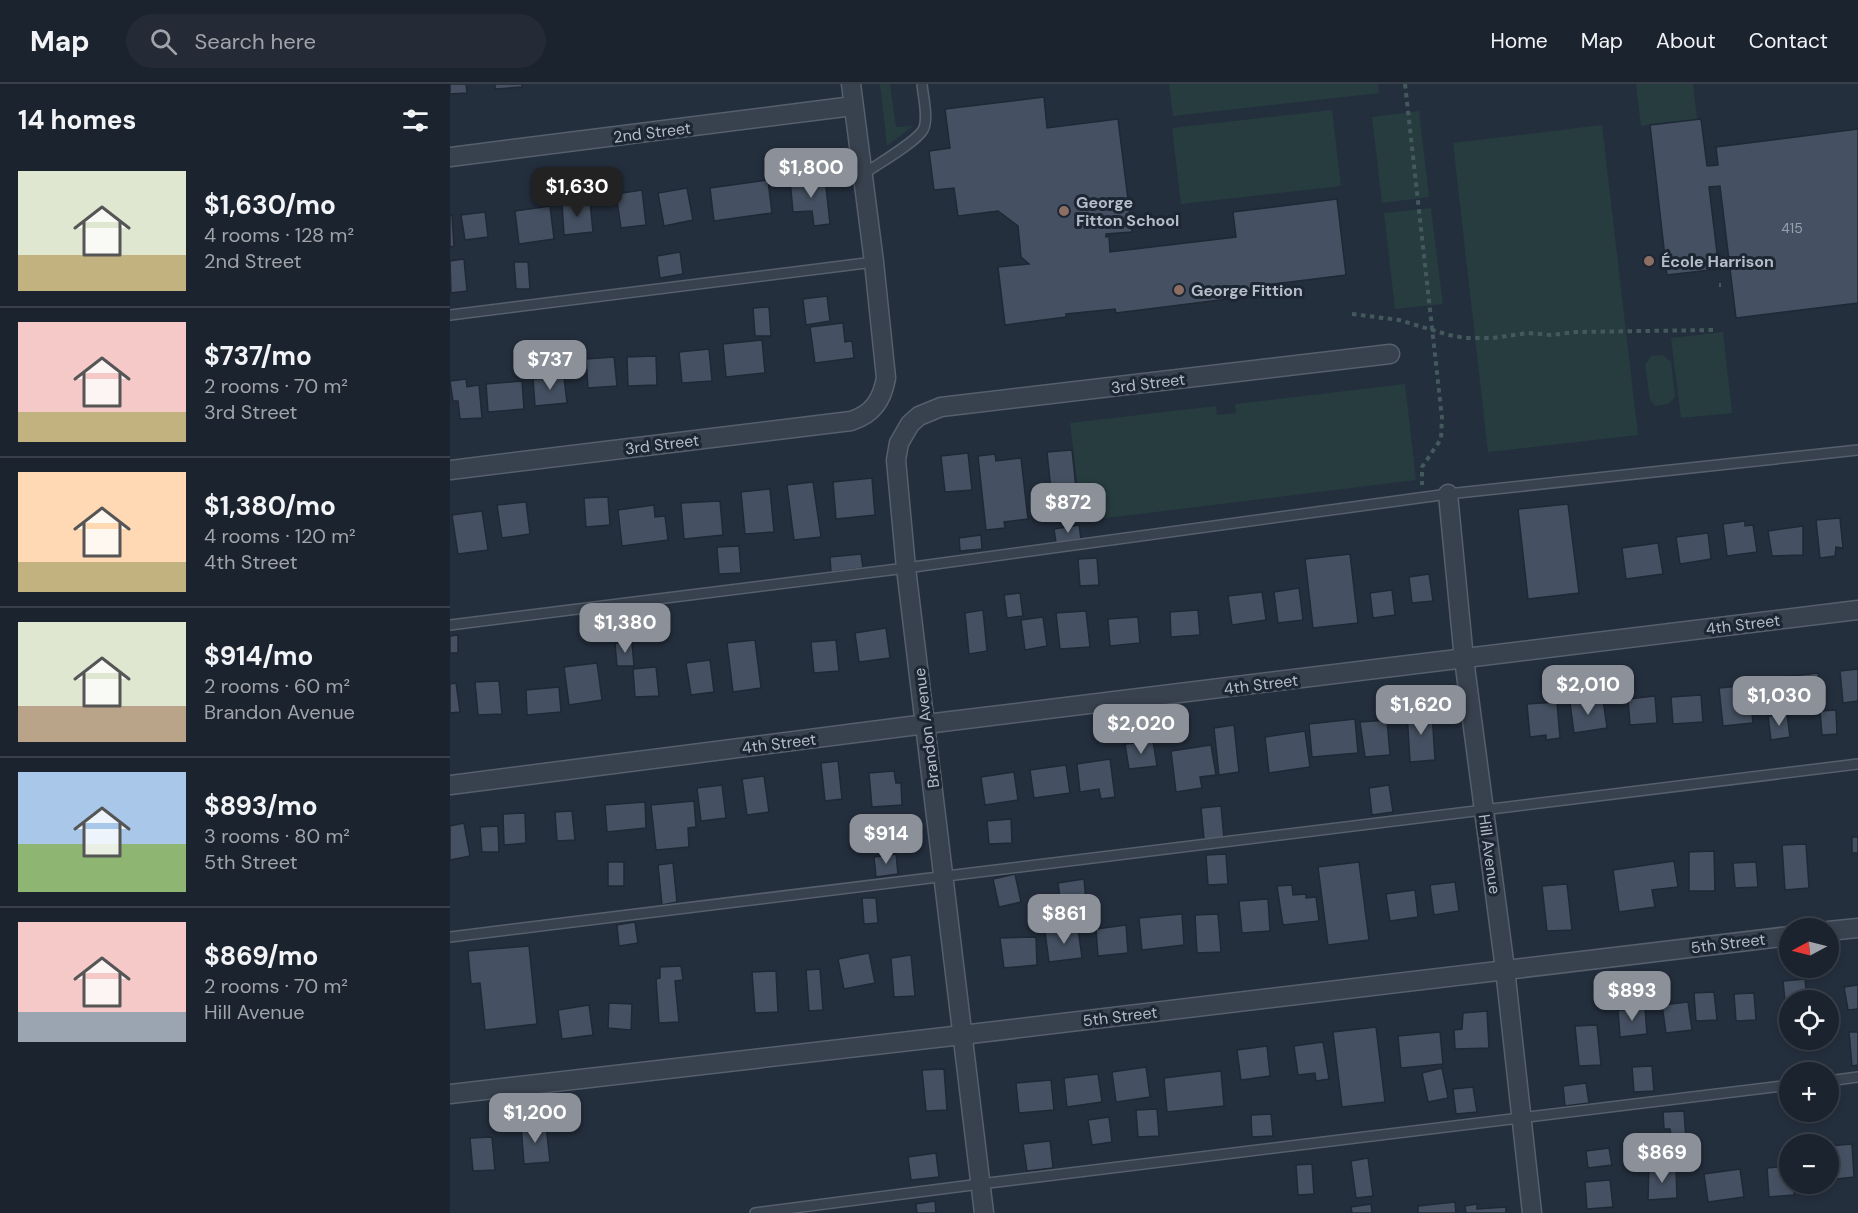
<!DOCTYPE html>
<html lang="en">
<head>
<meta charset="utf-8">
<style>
  body { margin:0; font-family:"DM Sans",sans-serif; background:#242b36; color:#f1f3f6; height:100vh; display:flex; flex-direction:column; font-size:22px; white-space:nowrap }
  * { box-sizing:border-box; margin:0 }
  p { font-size:20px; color:#a0a4aa }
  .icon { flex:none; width:33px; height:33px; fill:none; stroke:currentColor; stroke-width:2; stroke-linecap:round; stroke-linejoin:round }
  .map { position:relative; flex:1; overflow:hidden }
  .sheet { display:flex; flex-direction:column; background:#1b232e; width:450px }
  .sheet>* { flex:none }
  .needle { width:39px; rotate:263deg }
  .tools { position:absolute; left:1329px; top:834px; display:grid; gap:12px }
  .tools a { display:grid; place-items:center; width:60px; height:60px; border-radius:50%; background:#1b232e; box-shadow:0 3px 9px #0003,0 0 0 2px #39404a; font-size:30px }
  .price { position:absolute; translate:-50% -51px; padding:0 14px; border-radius:12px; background:#8c9099; color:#fff; font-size:20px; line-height:39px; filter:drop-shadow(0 2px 3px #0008) }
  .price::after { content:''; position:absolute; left:50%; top:36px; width:18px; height:14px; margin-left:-9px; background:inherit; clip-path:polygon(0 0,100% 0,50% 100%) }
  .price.current { background:#222; color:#fff }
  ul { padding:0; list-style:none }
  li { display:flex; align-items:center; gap:18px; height:150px; padding:0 18px }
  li+li { border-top:2px solid #39404a }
  li span { display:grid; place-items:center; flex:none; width:168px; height:120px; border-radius:0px; color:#555 }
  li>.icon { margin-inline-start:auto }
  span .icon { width:72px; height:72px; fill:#fffc; stroke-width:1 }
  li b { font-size:26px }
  h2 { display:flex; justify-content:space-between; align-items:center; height:72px; padding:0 18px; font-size:26px }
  header { display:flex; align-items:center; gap:36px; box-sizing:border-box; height:84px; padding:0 30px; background:#1b232e; border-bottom:2px solid #39404a }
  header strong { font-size:28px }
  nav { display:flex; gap:33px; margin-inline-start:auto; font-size:21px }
  .search { width:420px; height:54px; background:#242b36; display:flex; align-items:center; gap:15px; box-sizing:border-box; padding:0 21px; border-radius:33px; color:#a0a4aa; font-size:22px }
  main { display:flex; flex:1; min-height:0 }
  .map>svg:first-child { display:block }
  .green { fill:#263c3f }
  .building { fill:#455162; stroke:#1f2835; stroke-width:1.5 }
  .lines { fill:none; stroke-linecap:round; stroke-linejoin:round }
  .lane-casing { stroke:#565f6c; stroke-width:12 }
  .street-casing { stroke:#565f6c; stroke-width:21 }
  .path { stroke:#44595c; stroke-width:4; stroke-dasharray:4.5 4.5; stroke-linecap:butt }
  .lane { stroke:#38414e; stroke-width:9 }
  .street { stroke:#38414e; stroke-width:18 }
  .education-dot { fill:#8d6e63; stroke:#1d2633; stroke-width:2 }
  .labels { text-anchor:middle; stroke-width:6; stroke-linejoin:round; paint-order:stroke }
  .number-label { font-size:14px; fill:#98a1af }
  .street-label { font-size:16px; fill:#b4bcc9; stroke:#1d2633 }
  .poi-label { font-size:16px; font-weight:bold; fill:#b4bcc9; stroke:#1d2633; text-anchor:start }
</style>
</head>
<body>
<header>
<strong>Map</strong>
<div class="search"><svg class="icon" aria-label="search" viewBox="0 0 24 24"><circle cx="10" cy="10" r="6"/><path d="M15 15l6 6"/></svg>Search here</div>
<nav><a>Home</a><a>Map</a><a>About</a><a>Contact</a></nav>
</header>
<main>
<section class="sheet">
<h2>14 homes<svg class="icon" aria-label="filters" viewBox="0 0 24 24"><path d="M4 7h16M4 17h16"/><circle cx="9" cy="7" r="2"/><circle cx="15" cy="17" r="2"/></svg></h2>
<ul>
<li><span style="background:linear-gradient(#dfe7d0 70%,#c2b280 0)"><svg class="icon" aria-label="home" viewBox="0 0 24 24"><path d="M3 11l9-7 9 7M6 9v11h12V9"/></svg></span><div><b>$1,630/mo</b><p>4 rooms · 128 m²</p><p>2nd Street</p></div></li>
<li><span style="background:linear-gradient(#f6c9c9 75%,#c2b280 0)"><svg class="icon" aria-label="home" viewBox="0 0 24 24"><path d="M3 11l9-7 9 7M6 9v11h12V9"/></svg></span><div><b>$737/mo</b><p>2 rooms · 70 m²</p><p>3rd Street</p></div></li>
<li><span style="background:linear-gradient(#ffd9b3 75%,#c2b280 0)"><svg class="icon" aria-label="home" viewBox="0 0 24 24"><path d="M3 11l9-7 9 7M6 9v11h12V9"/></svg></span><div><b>$1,380/mo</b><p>4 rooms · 120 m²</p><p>4th Street</p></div></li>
<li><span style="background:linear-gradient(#dfe7d0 70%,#b9a48a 0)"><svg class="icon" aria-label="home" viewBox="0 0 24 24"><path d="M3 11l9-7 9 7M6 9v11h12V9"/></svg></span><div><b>$914/mo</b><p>2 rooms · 60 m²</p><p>Brandon Avenue</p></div></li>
<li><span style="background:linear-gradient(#a9c7e8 60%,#8fb573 0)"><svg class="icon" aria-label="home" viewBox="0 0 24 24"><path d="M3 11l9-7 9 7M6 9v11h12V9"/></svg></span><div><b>$893/mo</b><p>3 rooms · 80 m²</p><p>5th Street</p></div></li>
<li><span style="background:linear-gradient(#f6c9c9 75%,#9aa5b1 0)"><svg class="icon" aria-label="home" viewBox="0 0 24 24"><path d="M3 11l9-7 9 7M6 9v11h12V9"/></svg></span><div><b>$869/mo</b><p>2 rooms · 70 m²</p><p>Hill Avenue</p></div></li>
</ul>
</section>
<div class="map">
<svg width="1408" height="1129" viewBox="0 0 1408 1129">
  <rect width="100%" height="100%" fill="#242f3e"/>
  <!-- green -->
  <g class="green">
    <path d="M430 0H440L446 43 463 42 437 62Z"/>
    <path d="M719 0H928L929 9 723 32Z"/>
    <path d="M1186 0H1243L1247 36 1191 42Z"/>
    <path d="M882 26 891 102 731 120 722 44Z"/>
    <path d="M969 27 979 113 932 119 922 33Z"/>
    <path d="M1152 41 1188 351 1038 368 1003 59Z"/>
    <path d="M981 124 993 220 945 225 934 129Z"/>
    <path d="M1273 248 1282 329 1231 334 1221 254Z"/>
    <path d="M1213 271 1221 278 1225 313 1218 320 1206 322 1200 316 1195 281 1201 272Z"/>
    <path d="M955 300 966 396 632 437 620 339 766 322 767 331 786 329 785 320Z"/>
  </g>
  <!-- building -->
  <g class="building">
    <path d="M0 0H16L17 9 0 10Z"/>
    <path d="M45 0H72V3L45 5Z"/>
    <path d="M594 13 597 44 668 35 682 148 656 150V153L659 152 660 168 786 153 783 128 887 115 896 191 808 202V206L786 212V214L666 229 665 225 616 230V233L555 241 548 183 579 180 571 173 568 142 548 127 508 132 504 104 484 106 479 67 500 64 495 25Z"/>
    <path d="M1251 35 1257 82 1268 81 1266 63 1408 45V219L1286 234 1270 102 1259 103 1269 185 1217 191 1200 41Z"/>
    <path d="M375 93 380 140 364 142 362 127 343 128 340 96Z"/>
    <path d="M318 96 322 129 264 137 260 104Z"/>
    <path d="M237 104 243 136 214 142 208 109Z"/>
    <path d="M192 106 196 141 171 144 166 110Z"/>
    <path d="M140 117 143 148 114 151 112 119Z"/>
    <path d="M100 122 104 155 69 160 65 127Z"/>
    <path d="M35 128 38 153 15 156 11 131Z"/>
    <path d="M0 131H2L4 162 0 163Z"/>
    <path d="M230 168 233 190 210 194 207 172Z"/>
    <path d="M14 175 17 207 1 209 0 177Z"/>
    <path d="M64 178H78L80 205H66Z"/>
    <path d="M377 212 380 237 356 241 353 215Z"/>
    <path d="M319 223 321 252H305L303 224Z"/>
    <path d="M393 239 395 258 402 257 404 274 365 279 360 243Z"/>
    <path d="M312 256 315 289 276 293 273 260Z"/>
    <path d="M259 265 262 297 232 299 229 268Z"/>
    <path d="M206 272 207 301 178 302 177 273Z"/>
    <path d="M164 273 167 302 138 304 136 275Z"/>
    <path d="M114 293 117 319 85 322 83 295Z"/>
    <path d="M16 295 17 303 29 301 32 334 10 335 8 317H3L0 297Z"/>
    <path d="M72 297 74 325 38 328 36 300Z"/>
    <path d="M622 366 626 404 601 406 597 368Z"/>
    <path d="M518 369 522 406 495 408 491 372Z"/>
    <path d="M545 370 546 377 571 374 578 435 554 438 555 444 536 446 528 372Z"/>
    <path d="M422 394 425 431 386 435 383 398Z"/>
    <path d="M363 398 371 453 344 456 337 401Z"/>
    <path d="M320 405 324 448 295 450 291 408Z"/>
    <path d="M158 413 160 441 136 443 134 414Z"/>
    <path d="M270 417 273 451 234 455 231 419Z"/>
    <path d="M76 418 80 450 52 454 47 421Z"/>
    <path d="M1118 420 1129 509 1078 515 1068 425Z"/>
    <path d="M204 421 205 433 215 432 218 456 172 462 168 426Z"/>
    <path d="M32 427 38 466 8 470 2 431Z"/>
    <path d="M1390 434 1393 464 1386 463 1385 472 1370 474 1366 436Z"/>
    <path d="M1295 437V442L1303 441 1307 468 1277 472 1273 440Z"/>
    <path d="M629 441 631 455 606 459 604 445Z"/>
    <path d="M1353 442V471L1322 472 1318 447Z"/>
    <path d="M1258 449 1261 475 1230 480 1226 453Z"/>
    <path d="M531 451 532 465 510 467 509 454Z"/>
    <path d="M1208 459 1213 490 1176 495 1172 464Z"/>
    <path d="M289 462 291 489 269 490 267 463Z"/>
    <path d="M411 470 413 484 381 488 380 473Z"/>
    <path d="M900 470 908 539 863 544 855 475Z"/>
    <path d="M647 474 649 501 630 502 628 475Z"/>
    <path d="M979 490 983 517 962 519 959 493Z"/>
    <path d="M849 504 853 536 828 539 824 508Z"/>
    <path d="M942 506 945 531 923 534 920 509Z"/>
    <path d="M812 508 816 536 782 541 778 512Z"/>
    <path d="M570 509 573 532 557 534 554 511Z"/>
    <path d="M533 526 537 567 519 570 515 529Z"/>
    <path d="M748 526 750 551 721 553 720 528Z"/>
    <path d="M636 527 640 563 610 565 606 529Z"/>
    <path d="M593 533 597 562 575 566 571 536Z"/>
    <path d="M688 533 690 559 660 562 658 535Z"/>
    <path d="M436 544 440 574 409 578 405 549Z"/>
    <path d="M8 551V569H0V552Z"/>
    <path d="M305 556 311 604 283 608 277 559Z"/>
    <path d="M386 556 389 587 364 589 361 558Z"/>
    <path d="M182 558 184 582H167L165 559Z"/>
    <path d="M260 576 264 608 241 611 236 579Z"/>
    <path d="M147 579 152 616 119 621 114 583Z"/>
    <path d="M206 583 209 612 185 613 183 585Z"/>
    <path d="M1408 585V617L1393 619 1390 587Z"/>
    <path d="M1368 589 1373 625 1338 630 1333 593Z"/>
    <path d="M49 597 52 630 28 631 25 598Z"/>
    <path d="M6 599 10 628 0 629V600Z"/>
    <path d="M1299 601 1303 639 1273 642 1269 604Z"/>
    <path d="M109 603 111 628 77 631 76 606Z"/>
    <path d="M1251 611 1253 638 1223 640 1221 613Z"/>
    <path d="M1205 612 1207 639 1180 641 1178 615Z"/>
    <path d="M1153 615 1157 644 1124 649 1120 619Z"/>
    <path d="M1107 618 1110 654 1096 656V651L1080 653 1077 620Z"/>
    <path d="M1386 626 1387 650 1372 651 1370 627Z"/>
    <path d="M982 627 985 676 960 678 957 629Z"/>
    <path d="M1337 630 1340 653 1321 656 1318 632Z"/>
    <path d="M905 635 908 669 862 673 859 640Z"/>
    <path d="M937 636 940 671 915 673 910 638Z"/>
    <path d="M784 641 789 688 769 691 764 644Z"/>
    <path d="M855 647 860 683 819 689 815 653Z"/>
    <path d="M703 657 707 682 679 685 675 660Z"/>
    <path d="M761 661 766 691 750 693 752 704 726 708 721 667Z"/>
    <path d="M660 675 665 713 651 715 649 705 630 708 627 680Z"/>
    <path d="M388 677 392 715 375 717 371 679Z"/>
    <path d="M616 681 620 709 584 714 580 686Z"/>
    <path d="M444 687 446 699H451L452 721 422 723 419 689Z"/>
    <path d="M564 688 568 716 535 721 531 693Z"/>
    <path d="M314 692 319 728 297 731 292 695Z"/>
    <path d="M272 701 276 734 251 737 247 704Z"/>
    <path d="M939 701 943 728 922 731 919 704Z"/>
    <path d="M244 717 246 743 238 744 239 763 206 766 201 721Z"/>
    <path d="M195 718 196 744 157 748 155 721Z"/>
    <path d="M771 722 774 754 754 755 751 724Z"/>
    <path d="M122 727 125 756 107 757 105 728Z"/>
    <path d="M75 729 76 759 54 761 53 730Z"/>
    <path d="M561 735 562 759 539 760 537 737Z"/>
    <path d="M14 739 20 772 0 776V742Z"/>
    <path d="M48 742 49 768H32L30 743Z"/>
    <rect x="1402" y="753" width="6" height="16"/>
    <path d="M1356 760 1359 804 1335 806 1332 761Z"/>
    <path d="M1264 767 1265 807H1239V768Z"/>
    <path d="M446 770 448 790 426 793 424 773Z"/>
    <path d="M776 770 778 800 758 801 756 771Z"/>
    <path d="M1224 777 1228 803 1202 806 1205 823 1169 828 1163 786Z"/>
    <rect x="158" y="778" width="16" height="24"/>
    <path d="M909 778 919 856 878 861 868 783Z"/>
    <path d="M1306 778 1308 803 1285 804 1283 779Z"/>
    <path d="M223 779 227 818 212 821 208 781Z"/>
    <path d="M565 790 571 818 549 823 543 795Z"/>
    <path d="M634 795 636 817 611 821 608 799Z"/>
    <path d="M1005 798 1009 827 984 831 980 801Z"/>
    <path d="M1117 800 1122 846 1097 847 1092 802Z"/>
    <path d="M842 801 843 811 856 810V814L866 813 869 837 833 841 827 802Z"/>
    <path d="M965 806 968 833 940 837 936 810Z"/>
    <path d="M412 814H426L428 839 414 840Z"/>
    <path d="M818 815 820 847 792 849 789 817Z"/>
    <path d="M732 830 734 861 692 866 689 834Z"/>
    <path d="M768 830 771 868 747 869 745 831Z"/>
    <path d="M185 838 188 859 169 862 167 841Z"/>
    <path d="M676 841 678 869 648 872 646 845Z"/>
    <path d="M628 844 632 874 599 878 595 848Z"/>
    <path d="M586 853 587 881 554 884 550 854Z"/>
    <path d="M79 862 87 940 35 946 30 899 21 900 18 867Z"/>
    <path d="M419 869 425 899 394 905 388 875Z"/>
    <path d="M461 871 465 912 444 913 441 874Z"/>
    <path d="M231 882 233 896 225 897 229 938 209 939 206 895 210 894V883Z"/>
    <path d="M370 885 373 926 359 927 356 886Z"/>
    <path d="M326 887 328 928 305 929 302 888Z"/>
    <path d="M1355 895 1357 916H1340V936H1337L1333 897Z"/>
    <path d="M1408 901V925L1398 926 1394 903Z"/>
    <path d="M1264 908 1267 936 1246 937 1244 909Z"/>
    <path d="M1304 909 1306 936 1286 937 1284 910Z"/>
    <path d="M1238 918 1242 946 1216 949 1212 921Z"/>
    <path d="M159 919 182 920 181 946 158 944Z"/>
    <path d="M139 921 143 951 112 955 108 926Z"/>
    <path d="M1195 924 1197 950 1170 953 1168 926Z"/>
    <path d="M1037 927 1039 964 1005 965 1004 946 1012 945 1013 929Z"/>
    <path d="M1147 941 1151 981 1129 982 1125 942Z"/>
    <path d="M926 943 935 1018 892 1023 883 948Z"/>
    <path d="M990 948 993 980 951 984 948 952Z"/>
    <path d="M1399 948H1408V981L1402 982Z"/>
    <path d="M873 958 879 995 866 997 865 989 848 991 844 962Z"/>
    <path d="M817 962 820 992 791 996 787 966Z"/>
    <path d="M1202 982 1204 1007 1184 1008 1182 983Z"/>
    <path d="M696 983 700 1013 666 1018 662 988Z"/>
    <path d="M992 984 998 1014 978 1018 972 989Z"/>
    <path d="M494 985 497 1026 476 1027 472 986Z"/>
    <path d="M771 987 774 1022 717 1028 714 994Z"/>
    <path d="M648 990 652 1018 617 1023 614 994Z"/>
    <path d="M601 996 604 1026 569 1029 566 999Z"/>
    <path d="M1136 999 1139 1019 1115 1022 1113 1002Z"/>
    <path d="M1023 1003 1027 1028 1006 1030 1003 1005Z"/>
    <path d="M707 1025 709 1052 688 1053 686 1026Z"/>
    <path d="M1234 1027 1236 1055 1222 1057 1220 1045H1214L1213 1028Z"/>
    <path d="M821 1030 823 1052 802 1053 801 1031Z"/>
    <path d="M659 1033 662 1058 642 1061 638 1036Z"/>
    <path d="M96 1041 100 1078 74 1080 71 1042Z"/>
    <path d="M42 1053 45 1086 23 1087 20 1054Z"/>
    <path d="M600 1057 603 1084 577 1087 573 1060Z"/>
    <path d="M1402 1060 1404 1093 1378 1096V1062Z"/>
    <path d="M1159 1064 1162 1081 1138 1084 1136 1067Z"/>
    <path d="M486 1069 489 1093 461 1096 458 1073Z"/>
    <path d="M918 1074 923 1112 906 1114 901 1077Z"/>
    <path d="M862 1080 864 1110 848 1111 846 1081Z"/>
    <path d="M1340 1082V1100H1344V1111L1319 1113 1317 1084Z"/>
    <path d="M1199 1084H1226L1227 1114 1198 1116Z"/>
    <path d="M1290 1085 1294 1113 1258 1118 1254 1090Z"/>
    <path d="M1160 1096 1163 1123 1137 1125 1135 1098Z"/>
    <path d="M485 1117 486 1129H467L466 1120Z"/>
    <path d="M1005 1118 1006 1129H968V1122Z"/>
    <path d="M921 1120 922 1129H902L901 1123Z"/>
    <path d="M1027 1120V1125L1056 1123V1129H1016L1015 1122Z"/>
  </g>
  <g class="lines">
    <!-- lane casing -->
    <g class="lane-casing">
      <g id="lane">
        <path d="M412 91C426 81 465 59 473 46 479 35 473 13 472 0"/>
        <path d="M0 231 424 178"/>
        <path d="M0 541 456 484 998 410 1408 366"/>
        <path d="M0 853 1408 680"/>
        <path d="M1378 997 1408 993"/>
        <path d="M305 1129 530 1100 1340 1001"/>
      </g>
    </g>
    <!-- street casing -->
    <g class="street-casing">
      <g id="street">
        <path d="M0 73 403 22"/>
        <path d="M0 386 401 337C423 330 432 316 436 294L424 178 401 0"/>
        <path d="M998 410 1014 575 1055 885 1082 1129"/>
        <path d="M0 701 476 640 1408 526"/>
        <path d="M1378 847 1408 844"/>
        <path d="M0 1010 512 951 1340 852"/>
        <path d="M534 1129 456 484 446 376 449 359 460 340 469 332 491 323 940 270"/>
      </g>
    </g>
    <!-- path -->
    <g class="path">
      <path d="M955 0 992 334 991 355 972 383V401"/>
      <path d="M1269 201H1271"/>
      <path d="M902 230 949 236 999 251 1015 254H1043L1078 249 1101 251 1126 248 1263 246"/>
    </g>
    <!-- lane -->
    <use href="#lane" class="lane"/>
    <!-- street -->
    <use href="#street" class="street"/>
  </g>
  <!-- markers -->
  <g class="education-dot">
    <circle cx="614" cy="127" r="6"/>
    <circle cx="1199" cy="177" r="6"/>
    <circle cx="729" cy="206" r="6"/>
  </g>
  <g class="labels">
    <!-- number labels -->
    <g class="number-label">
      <text x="1342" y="149">415</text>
    </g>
    <!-- street labels -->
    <g class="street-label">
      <text transform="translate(202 48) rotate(-7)" y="6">2nd Street</text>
      <text transform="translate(698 299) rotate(-7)" y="6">3rd Street</text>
      <text transform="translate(212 360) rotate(-7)" y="6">3rd Street</text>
      <text transform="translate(1293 540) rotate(-7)" y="6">4th Street</text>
      <text transform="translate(811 600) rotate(-7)" y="6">4th Street</text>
      <text transform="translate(476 644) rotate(-97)" y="6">Brandon Avenue</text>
      <text transform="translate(329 659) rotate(-7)" y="6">4th Street</text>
      <text transform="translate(1040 770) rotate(82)" y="6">Hill Avenue</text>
      <text transform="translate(1278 859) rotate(-7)" y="6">5th Street</text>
      <text transform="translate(670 932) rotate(-7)" y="6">5th Street</text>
    </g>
    <!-- poi labels -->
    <g class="poi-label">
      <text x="626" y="124">George<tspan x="626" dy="18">Fitton School</tspan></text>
      <text x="1211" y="183">École Harrison</text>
      <text x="741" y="212">George Fittion</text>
    </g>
  </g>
</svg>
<div class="tools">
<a><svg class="needle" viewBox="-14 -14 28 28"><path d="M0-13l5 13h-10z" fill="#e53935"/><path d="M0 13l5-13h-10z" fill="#a0a4aa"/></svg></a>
<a><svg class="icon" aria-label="locate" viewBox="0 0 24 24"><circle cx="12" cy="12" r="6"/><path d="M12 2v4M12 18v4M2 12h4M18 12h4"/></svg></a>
<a>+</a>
<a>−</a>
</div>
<b class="price" style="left:361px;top:115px">$1,800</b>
<b class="price current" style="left:127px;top:134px">$1,630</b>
<b class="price" style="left:100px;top:307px">$737</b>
<b class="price" style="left:618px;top:450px">$872</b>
<b class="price" style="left:175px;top:570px">$1,380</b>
<b class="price" style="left:1138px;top:632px">$2,010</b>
<b class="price" style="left:1329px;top:643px">$1,030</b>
<b class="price" style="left:971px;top:652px">$1,620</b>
<b class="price" style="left:691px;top:671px">$2,020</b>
<b class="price" style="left:436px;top:781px">$914</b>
<b class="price" style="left:614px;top:861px">$861</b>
<b class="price" style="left:1182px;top:938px">$893</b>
<b class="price" style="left:85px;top:1060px">$1,200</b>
<b class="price" style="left:1212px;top:1100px">$869</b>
</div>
</main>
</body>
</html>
